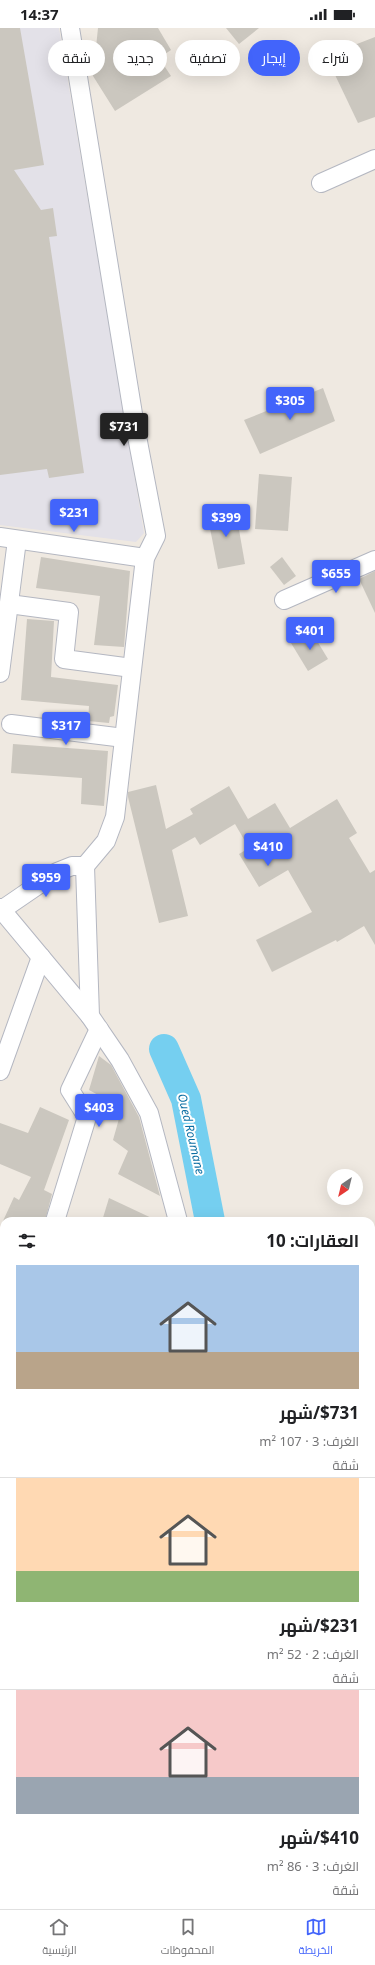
<!DOCTYPE html>
<html lang="ar">
<head>
<meta charset="utf-8">
<style>
  body { margin:0; font-family:"Noto Sans",Cairo,sans-serif; background:#f2f2f2; color:#202124; direction:rtl; height:100vh; display:flex; flex-direction:column; font-size:15px; white-space:nowrap }
  * { box-sizing:border-box; margin:0 }
  p { font-size:13px; color:#757577 }
  .icon { flex:none; width:22px; height:22px; fill:none; stroke:currentColor; stroke-width:2; stroke-linecap:round; stroke-linejoin:round }
  .map { position:relative; flex:1; overflow:hidden; direction:ltr }
  .panel { position:absolute; left:0px; top:1189px; width:375px; height:692px; display:flex; flex-direction:column; background:#fff; border-radius:12px 12px 0 0; box-shadow:0 4px 16px #0002; direction:rtl }
  .panel>* { flex:none }
  .top-card { position:absolute; left:12px; top:12px; width:351px; height:36px; direction:rtl; display:flex; gap:8px }
  .needle { width:26px; rotate:215deg }
  .buttons { position:absolute; left:327px; top:1141px; display:grid; gap:8px }
  .buttons a { display:grid; place-items:center; width:36px; height:36px; border-radius:50%; background:#fff; box-shadow:0 4px 16px #0002; font-size:20px }
  .price { position:absolute; translate:-50% -34px; padding:0 9px; border-radius:4px; background:#4264fb; color:#fff; font-size:13px; line-height:26px; filter:drop-shadow(0 1px 2px #0008) }
  .price::after { content:''; position:absolute; left:50%; top:24px; width:12px; height:9px; margin-left:-6px; background:inherit; clip-path:polygon(0 0,100% 0,50% 100%) }
  .price.current { background:#222; color:#fff }
  ul { padding:0; list-style:none }
  li { display:grid; align-content:center; gap:8px; height:212px; padding:0 16px }
  li+li { border-top:1px solid #e0e0e0 }
  li span { display:grid; place-items:center; height:124px; border-radius:0px; color:#555 }
  li>.icon { margin-inline-start:auto }
  span .icon { width:72px; height:72px; fill:#fffc; stroke-width:1 }
  li b { font-size:17px }
  h2 { display:flex; justify-content:space-between; align-items:center; height:48px; padding:0 16px; font-size:17px }
  .tag { padding:0 14px; border-radius:18px; background:#fff; box-shadow:0 4px 16px #0002; font-size:14px; line-height:36px }
  .tag.current { background:#4264fb; color:#fff }
  .status { display:flex; justify-content:space-between; align-items:center; height:28px; padding:0 20px; background:#fff; direction:ltr }
  .status svg { height:11px; fill:currentColor }
  .tabs { display:flex; justify-content:space-around; align-items:center; height:56px; border-top:1px solid #e0e0e0; background:#fff; font-size:11px; color:#757577 }
  .tabs a { display:grid; justify-items:center; gap:2px }
  .tabs .current { color:#4264fb }
  .map>svg:first-child { display:block }
  .industrial { fill:#e3e1e8 }
  .lines { fill:none; stroke-linecap:round; stroke-linejoin:round }
  .river { stroke:#75cff0; stroke-width:30 }
  .building { fill:#cbc7bf }
  .minor-casing { stroke:#b4b7c1; stroke-width:20 }
  .minor { stroke:#fff; stroke-width:18 }
  .labels { text-anchor:middle; stroke-width:4; stroke-linejoin:round; paint-order:stroke }
  .water-label { font-size:12px; font-style:italic; fill:#0d6fa3; stroke:#fff }
</style>
</head>
<body>
<div class="status"><b>14:37</b><svg viewBox="0 0 49 12"><path d="M0 12V9h3v3zM5 12V6h3v6zM10 12V3h3v9zM15 12V0h3v12zM26 1h20v11H26zM47 4h2v5h-2z"/></svg></div>
<div class="map">
<svg width="375" height="1881" viewBox="0 0 375 1881">
  <rect width="100%" height="100%" fill="#efe9e1"/>
  <!-- industrial -->
  <path class="industrial" d="M0 0H59L144 505 136 514 0 497Z"/>
  <g class="lines">
    <!-- river -->
    <g class="river">
      <path d="M164 1021 186 1071 210 1193"/>
      <path d="M371 1429 375 1432"/>
    </g>
  </g>
  <!-- building -->
  <g class="building">
    <path d="M0 0H20L44 137 14 142 41 182 53 180 57 208 49 209 84 445 49 450 47 441 0 447Z"/>
    <path d="M98 0H158L171 22 159 30 171 48 115 83 93 48Z"/>
    <path d="M226 0H259L239 16Z"/>
    <path d="M375 9V89L358 95 326 28Z"/>
    <path d="M323 360 335 393 260 426 244 392Z"/>
    <path d="M259 446 292 449 288 503 255 501Z"/>
    <path d="M235 479 245 536 218 541 207 485Z"/>
    <path d="M41 529 130 543 124 619 94 617 100 568 36 560Z"/>
    <path d="M282 529 296 548 284 557 270 539Z"/>
    <path d="M375 543V585L359 551Z"/>
    <path d="M27 591 54 593 51 649 118 657 114 688 110 689 109 695 88 693 89 678 21 672Z"/>
    <path d="M311 603 328 631 308 643 291 615Z"/>
    <path d="M13 716 108 723 104 778 81 776 82 750 11 745Z"/>
    <path d="M156 757 166 801 193 786 190 781 229 758 248 791 275 775 290 800 337 771 357 805 349 810 370 845 375 842V917L364 898 337 914 336 912 272 944 256 912 312 884 288 842 259 859 239 826 249 820 235 796 200 817 195 809 172 822 188 888 159 895 128 769V764Z"/>
    <path d="M99 1028 111 1037 139 1089 160 1168 118 1146 128 1123 113 1112 122 1080 89 1062Z"/>
    <path d="M40 1079 69 1092 44 1162 52 1166 45 1193H3L14 1169 19 1172 31 1149 0 1136V1095L28 1105Z"/>
    <path d="M109 1170 158 1193H102Z"/>
  </g>
  <g class="lines">
    <!-- minor casing -->
    <g class="minor-casing">
      <g id="minor">
        <path d="M70 0 135 398 156 508 145 530 115 789 106 813 85 838 90 988 120 1032 149 1085 178 1193"/>
        <path d="M321 155 375 131"/>
        <path d="M0 509 145 530"/>
        <path d="M284 572 375 532"/>
        <path d="M9 576 69 584 64 631 132 640"/>
        <path d="M0 645 17 512"/>
        <path d="M11 696 124 710"/>
        <path d="M0 880 90 988"/>
        <path d="M0 883 57 844 72 838H85"/>
        <path d="M0 1043 41 929"/>
        <path d="M55 1193 87 1089 70 1062 99 1001"/>
        <path d="M371 1469 375 1471"/>
      </g>
    </g>
    <!-- minor -->
    <use href="#minor" class="minor"/>
  </g>
  <g class="labels">
    <!-- water labels -->
    <g class="water-label">
      <text transform="translate(191 1106) rotate(77)" y="4">Oued Roumane</text>
    </g>
  </g>
</svg>
<div class="buttons">
<a><svg class="needle" viewBox="-14 -14 28 28"><path d="M0-13l5 13h-10z" fill="#e53935"/><path d="M0 13l5-13h-10z" fill="#757577"/></svg></a>
</div>
<b class="price" style="left:290px;top:393px">$305</b>
<b class="price current" style="left:124px;top:419px">$731</b>
<b class="price" style="left:74px;top:505px">$231</b>
<b class="price" style="left:226px;top:510px">$399</b>
<b class="price" style="left:336px;top:566px">$655</b>
<b class="price" style="left:310px;top:623px">$401</b>
<b class="price" style="left:66px;top:718px">$317</b>
<b class="price" style="left:268px;top:839px">$410</b>
<b class="price" style="left:46px;top:870px">$959</b>
<b class="price" style="left:99px;top:1100px">$403</b>
<div class="top-card">
<a class="tag">شراء</a>
<a class="tag current">إيجار</a>
<a class="tag">تصفية</a>
<a class="tag">جديد</a>
<a class="tag">شقة</a>
</div>
<section class="panel">
<h2>العقارات: 10<svg class="icon" aria-label="filters" viewBox="0 0 24 24"><path d="M4 7h16M4 17h16"/><circle cx="9" cy="7" r="2"/><circle cx="15" cy="17" r="2"/></svg></h2>
<ul>
<li><span style="background:linear-gradient(#a9c7e8 70%,#b9a48a 0)"><svg class="icon" aria-label="home" viewBox="0 0 24 24"><path d="M3 11l9-7 9 7M6 9v11h12V9"/></svg></span><div><b>$731/شهر</b><p>الغرف: 3 · 107 m²</p><p>شقة</p></div></li>
<li><span style="background:linear-gradient(#ffd9b3 75%,#8fb573 0)"><svg class="icon" aria-label="home" viewBox="0 0 24 24"><path d="M3 11l9-7 9 7M6 9v11h12V9"/></svg></span><div><b>$231/شهر</b><p>الغرف: 2 · 52 m²</p><p>شقة</p></div></li>
<li><span style="background:linear-gradient(#f6c9c9 70%,#9aa5b1 0)"><svg class="icon" aria-label="home" viewBox="0 0 24 24"><path d="M3 11l9-7 9 7M6 9v11h12V9"/></svg></span><div><b>$410/شهر</b><p>الغرف: 3 · 86 m²</p><p>شقة</p></div></li>
</ul>
</section>
</div>
<nav class="tabs">
<a class="current"><svg class="icon" aria-label="map" viewBox="0 0 24 24"><path d="M3 6l6-2 6 2 6-2v14l-6 2-6-2-6 2zM9 4v14M15 6v14"/></svg>الخريطة</a>
<a><svg class="icon" aria-label="saved" viewBox="0 0 24 24"><path d="M7 4h10v16l-5-4-5 4z"/></svg>المحفوظات</a>
<a><svg class="icon" aria-label="home" viewBox="0 0 24 24"><path d="M3 11l9-7 9 7M6 9v11h12V9"/></svg>الرئيسية</a>
</nav>
</body>
</html>
